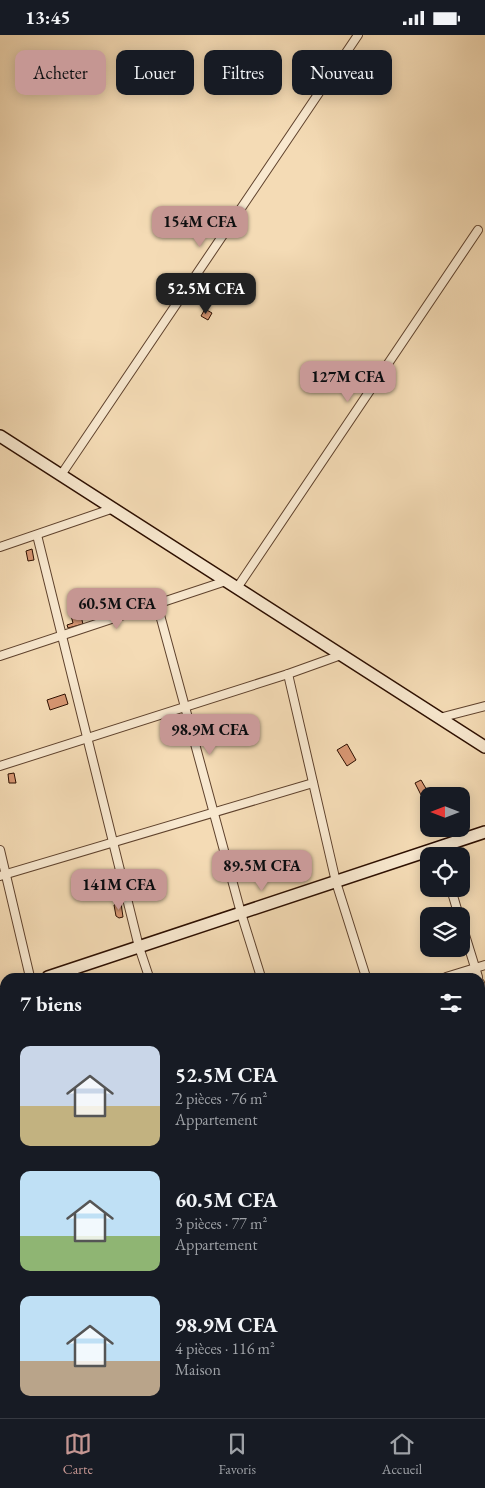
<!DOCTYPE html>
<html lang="fr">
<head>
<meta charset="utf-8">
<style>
  body { margin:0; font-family:"EB Garamond",serif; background:#242831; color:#f1f3f6; height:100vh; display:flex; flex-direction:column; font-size:19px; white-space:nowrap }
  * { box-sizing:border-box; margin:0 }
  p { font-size:16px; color:#9ea1a6 }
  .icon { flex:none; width:28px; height:28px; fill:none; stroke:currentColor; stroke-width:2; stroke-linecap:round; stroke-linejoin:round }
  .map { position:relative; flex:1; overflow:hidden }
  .side { position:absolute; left:0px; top:938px; width:485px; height:446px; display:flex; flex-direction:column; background:#171b24; border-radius:15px 15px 0 0; box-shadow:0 2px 12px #0003 }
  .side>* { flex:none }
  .hud { position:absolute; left:15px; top:15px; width:455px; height:45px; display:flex; gap:10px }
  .needle { width:32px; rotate:270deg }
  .tools { position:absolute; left:420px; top:752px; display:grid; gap:10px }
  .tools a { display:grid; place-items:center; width:50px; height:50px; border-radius:10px; background:#171b24; box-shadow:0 2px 12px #0003; font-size:25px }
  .price { position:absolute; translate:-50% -42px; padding:0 11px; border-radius:10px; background:#c59692; color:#111; font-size:16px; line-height:32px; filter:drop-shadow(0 1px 2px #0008) }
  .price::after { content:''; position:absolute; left:50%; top:30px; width:15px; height:11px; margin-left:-8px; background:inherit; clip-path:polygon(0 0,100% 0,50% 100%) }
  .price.on { background:#222; color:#fff }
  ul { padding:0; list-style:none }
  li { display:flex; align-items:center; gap:15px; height:125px; padding:0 20px }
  li span { display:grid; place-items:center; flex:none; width:140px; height:100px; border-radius:10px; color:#555 }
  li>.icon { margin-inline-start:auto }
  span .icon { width:60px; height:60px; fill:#fffc; stroke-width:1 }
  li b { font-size:21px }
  h2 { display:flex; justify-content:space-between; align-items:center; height:60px; padding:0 20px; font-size:21px }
  .pill { padding:0 18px; border-radius:10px; background:#171b24; box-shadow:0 2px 12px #0003; font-size:18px; line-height:45px }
  .pill.on { background:#c59692; color:#111 }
  .status { display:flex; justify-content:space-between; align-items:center; height:35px; padding:0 25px; background:#171b24; direction:ltr }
  .status svg { height:14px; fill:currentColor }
  .menu { display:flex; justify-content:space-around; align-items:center; height:70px; border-top:1px solid #363941; background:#171b24; font-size:14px; color:#9ea1a6 }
  .menu a { display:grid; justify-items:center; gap:2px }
  .menu .on { color:#c59692 }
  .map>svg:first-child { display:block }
  .building { fill:#d89773; stroke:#2d0f00 }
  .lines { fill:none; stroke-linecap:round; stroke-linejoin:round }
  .street-casing { stroke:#5f422d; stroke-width:10 }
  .secondary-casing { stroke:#2d0f00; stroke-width:14 }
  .street { stroke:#f8e8cf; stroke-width:8 }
  .secondary { stroke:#f8e8cf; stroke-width:11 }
</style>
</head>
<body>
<div class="status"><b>13:45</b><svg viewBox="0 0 49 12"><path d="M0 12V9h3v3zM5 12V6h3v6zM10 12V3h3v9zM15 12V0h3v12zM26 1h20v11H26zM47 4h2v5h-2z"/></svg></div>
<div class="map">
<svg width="485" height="1383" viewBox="0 0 485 1383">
  <rect width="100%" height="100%" fill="#f4dbb5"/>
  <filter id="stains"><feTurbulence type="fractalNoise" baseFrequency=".004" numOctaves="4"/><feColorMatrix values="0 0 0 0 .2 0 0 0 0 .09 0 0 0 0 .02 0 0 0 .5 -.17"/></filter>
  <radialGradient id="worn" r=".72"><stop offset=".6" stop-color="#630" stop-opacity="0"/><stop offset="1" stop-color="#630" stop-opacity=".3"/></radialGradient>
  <!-- building -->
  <g class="building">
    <path d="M205 274 212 278 208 285 201 281Z"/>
    <path d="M32 514 34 525 28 526 26 516Z"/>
    <path d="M78 570 83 589 68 593 67 590 73 588 69 573Z"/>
    <path d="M65 659 68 669 50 675 47 665Z"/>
    <path d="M347 709 356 725 347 731 337 715Z"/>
    <path d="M14 738 16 748H9L8 739Z"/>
    <path d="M421 745 428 757 421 760 415 748Z"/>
    <path d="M272 832 276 844 264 847 261 835Z"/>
    <path d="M121 868 123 882 119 883 116 881 114 870Z"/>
  </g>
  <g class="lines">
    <!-- street casing -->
    <g class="street-casing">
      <g id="street">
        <path d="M61 440 358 0"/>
        <path d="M37 500 139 912 149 942"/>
        <path d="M0 512 114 473"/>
        <path d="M237 553 478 195"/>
        <path d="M157 569 241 878 261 942"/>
        <path d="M0 621 226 546"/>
        <path d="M288 639 336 847 366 942"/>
        <path d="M439 683 485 671"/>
        <path d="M0 731 288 639 341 620"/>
        <path d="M0 815 30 942"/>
        <path d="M0 841 313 748"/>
        <path d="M451 854 459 881"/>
        <path d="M461 887 478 942"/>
        <path d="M446 942 485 930"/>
        <path d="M480 948 485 965"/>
        <path d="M480 1042 485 1041"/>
        <path d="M0 1092 5 1091"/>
        <path d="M480 1163 485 1161"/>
        <path d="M0 1201 5 1199"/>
        <path d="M0 1207 5 1223"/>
        <path d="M480 1276 485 1274"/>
        <path d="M480 1302 485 1318"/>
        <path d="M0 1304 5 1303"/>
        <path d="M55 1379 56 1383"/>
        <path d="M289 1379 290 1383"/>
        <path d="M396 1379 397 1383"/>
        <path d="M155 1383 174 1379"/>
      </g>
    </g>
    <!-- secondary casing -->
    <g class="secondary-casing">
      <g id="secondary">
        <path d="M0 401 485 712"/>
        <path d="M48 942 485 797"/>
        <path d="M0 958 5 957"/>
      </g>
    </g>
    <!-- street -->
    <use href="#street" class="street"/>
    <!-- secondary -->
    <use href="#secondary" class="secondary"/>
  </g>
  <rect width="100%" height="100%" filter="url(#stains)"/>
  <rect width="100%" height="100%" fill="url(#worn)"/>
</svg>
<div class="tools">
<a><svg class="needle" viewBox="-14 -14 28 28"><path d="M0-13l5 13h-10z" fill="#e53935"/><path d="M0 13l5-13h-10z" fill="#9ea1a6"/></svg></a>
<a><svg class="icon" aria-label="locate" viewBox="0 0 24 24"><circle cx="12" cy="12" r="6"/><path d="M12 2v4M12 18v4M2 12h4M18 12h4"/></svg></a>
<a><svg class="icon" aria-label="layers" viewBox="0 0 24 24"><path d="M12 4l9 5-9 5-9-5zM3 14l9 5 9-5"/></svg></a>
</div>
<b class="price" style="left:200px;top:213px">154M CFA</b>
<b class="price on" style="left:206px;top:280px">52.5M CFA</b>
<b class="price" style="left:348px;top:368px">127M CFA</b>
<b class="price" style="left:117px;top:595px">60.5M CFA</b>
<b class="price" style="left:210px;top:721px">98.9M CFA</b>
<b class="price" style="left:262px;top:857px">89.5M CFA</b>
<b class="price" style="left:119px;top:876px">141M CFA</b>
<div class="hud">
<a class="pill on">Acheter</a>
<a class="pill">Louer</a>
<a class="pill">Filtres</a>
<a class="pill">Nouveau</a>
</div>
<section class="side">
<h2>7 biens<svg class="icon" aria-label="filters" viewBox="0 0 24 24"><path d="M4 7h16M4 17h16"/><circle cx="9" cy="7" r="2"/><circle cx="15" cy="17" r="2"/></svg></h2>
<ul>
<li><span style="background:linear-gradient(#c9d6e8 60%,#c2b280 0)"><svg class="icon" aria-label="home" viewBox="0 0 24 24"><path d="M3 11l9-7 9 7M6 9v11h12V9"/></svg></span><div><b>52.5M CFA</b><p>2 pièces · 76 m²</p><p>Appartement</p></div></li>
<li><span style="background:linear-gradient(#bfe0f5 65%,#8fb573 0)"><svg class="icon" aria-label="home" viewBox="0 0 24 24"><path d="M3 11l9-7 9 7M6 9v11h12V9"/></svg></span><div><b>60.5M CFA</b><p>3 pièces · 77 m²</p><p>Appartement</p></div></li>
<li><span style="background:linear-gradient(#bfe0f5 65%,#b9a48a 0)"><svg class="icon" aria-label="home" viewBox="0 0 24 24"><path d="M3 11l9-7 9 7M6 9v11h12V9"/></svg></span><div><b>98.9M CFA</b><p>4 pièces · 116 m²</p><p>Maison</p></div></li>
</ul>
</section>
</div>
<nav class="menu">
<a class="on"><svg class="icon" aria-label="map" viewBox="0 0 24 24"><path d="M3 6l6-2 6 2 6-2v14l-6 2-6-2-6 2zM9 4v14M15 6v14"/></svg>Carte</a>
<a><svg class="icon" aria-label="saved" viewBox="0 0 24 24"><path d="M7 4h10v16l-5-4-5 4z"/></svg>Favoris</a>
<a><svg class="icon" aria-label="home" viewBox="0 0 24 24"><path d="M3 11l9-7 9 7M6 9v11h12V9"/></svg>Accueil</a>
</nav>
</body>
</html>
